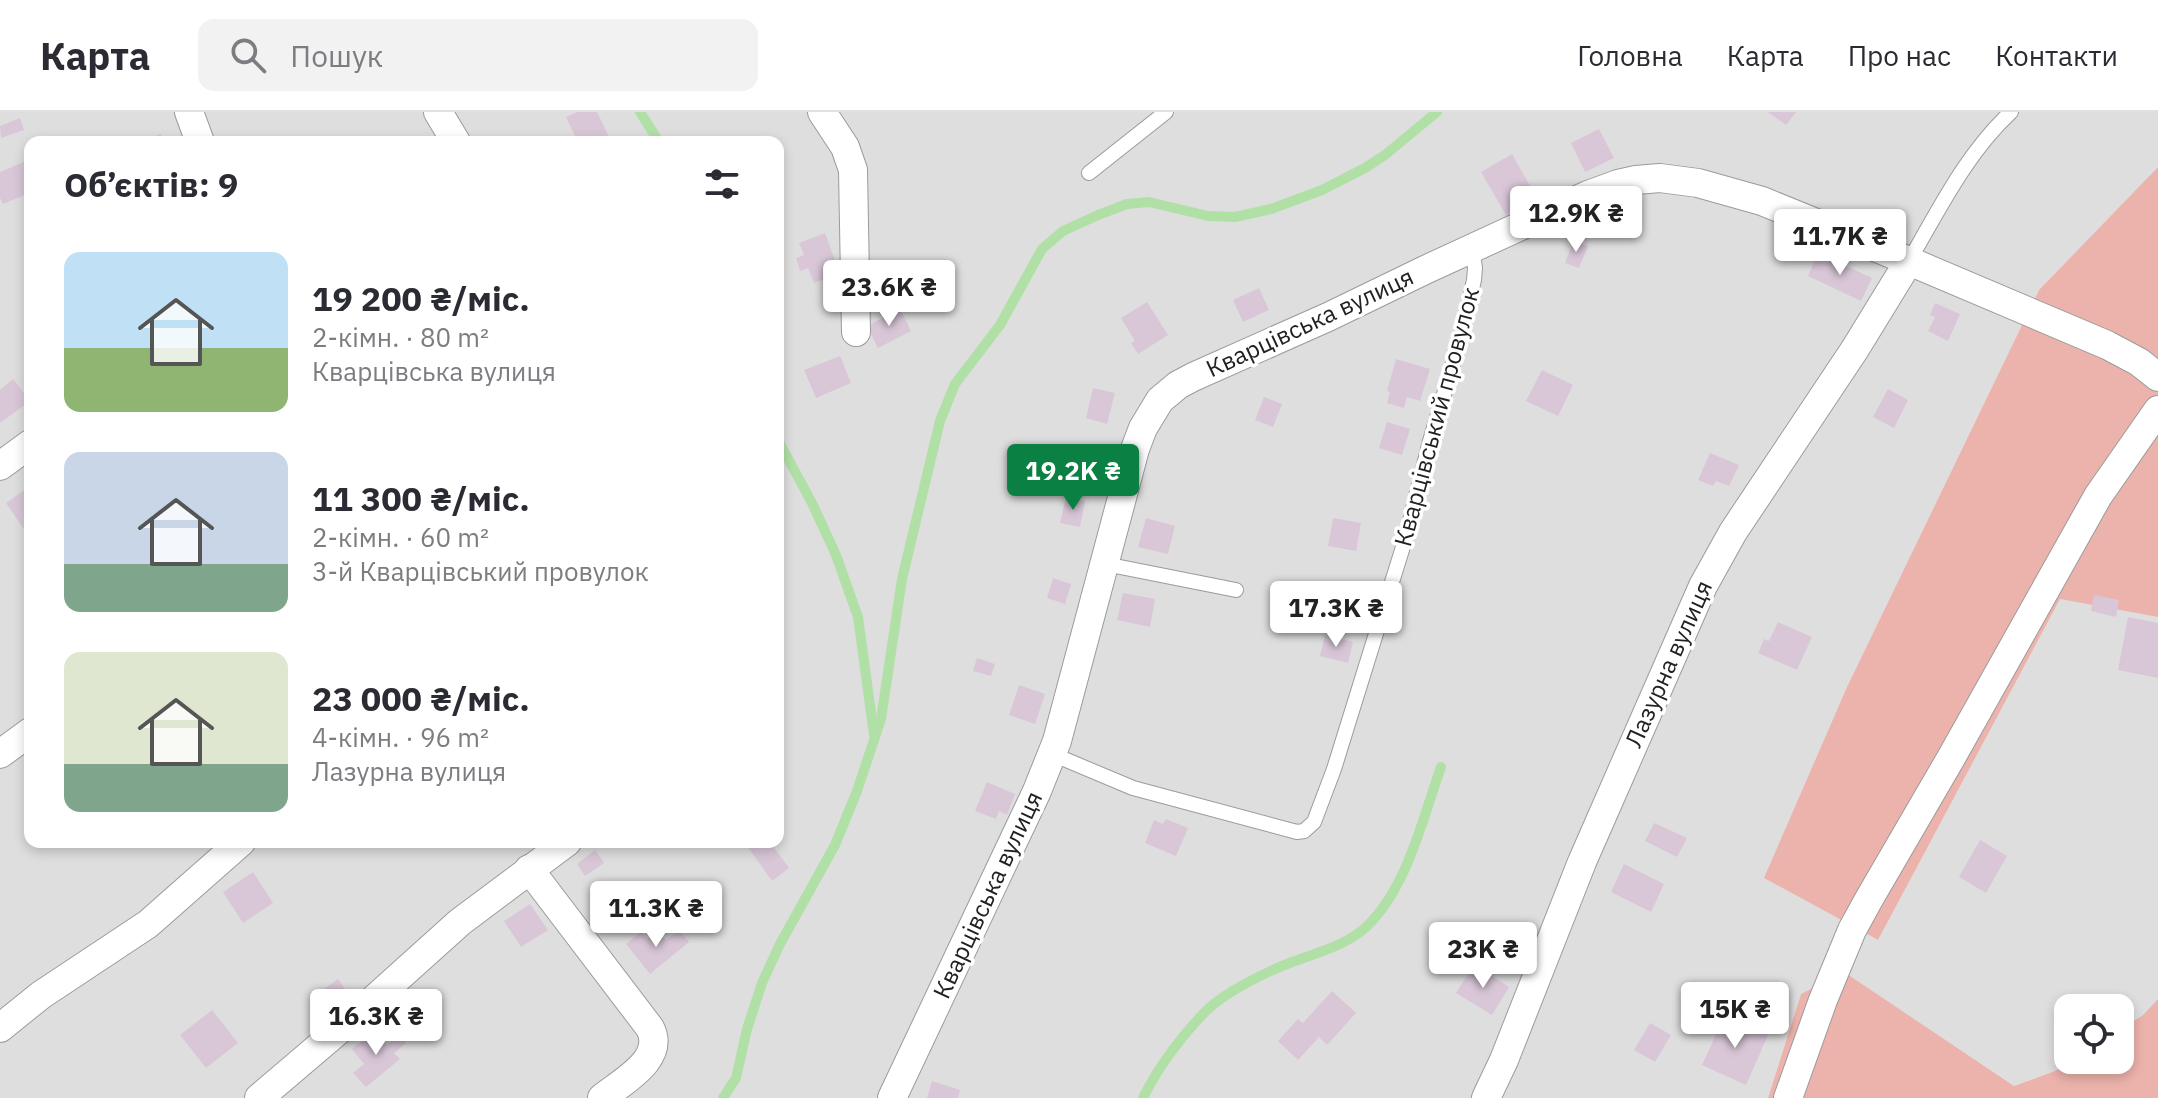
<!DOCTYPE html>
<html lang="uk">
<head>
<meta charset="utf-8">
<style>
  body { margin:0; font-family:"IBM Plex Sans",sans-serif; background:#f2f2f3; color:#2b2b33; height:100vh; display:flex; flex-direction:column; font-size:30px; white-space:nowrap }
  * { box-sizing:border-box; margin:0 }
  p { font-size:26px; color:#7c7c81 }
  .icon { flex:none; width:44px; height:44px; fill:none; stroke:currentColor; stroke-width:2; stroke-linecap:round; stroke-linejoin:round }
  .map { position:relative; flex:1; overflow:hidden }
  .details { position:absolute; left:24px; top:24px; width:760px; height:712px; display:flex; flex-direction:column; background:#fff; border-radius:16px; box-shadow:0 4px 12px #0003 }
  .details>* { flex:none }
  .tools { position:absolute; left:2054px; top:882px; display:grid; gap:16px }
  .tools a { display:grid; place-items:center; width:80px; height:80px; border-radius:16px; background:#fff; box-shadow:0 4px 12px #0003; font-size:40px }
  .price { position:absolute; translate:-50% -68px; padding:0 18px; border-radius:8px; background:#fff; color:#222; font-size:26px; line-height:52px; filter:drop-shadow(0 2px 4px #0008) }
  .price::after { content:''; position:absolute; left:50%; top:48px; width:24px; height:18px; margin-left:-12px; background:inherit; clip-path:polygon(0 0,100% 0,50% 100%) }
  .price.on { background:#0b8043; color:#fff }
  ul { padding:0; list-style:none }
  li { display:flex; align-items:center; gap:24px; height:200px; padding:0 40px }
  li span { display:grid; place-items:center; flex:none; width:224px; height:160px; border-radius:16px; color:#555 }
  li>.icon { margin-inline-start:auto }
  span .icon { width:96px; height:96px; fill:#fffc; stroke-width:1 }
  li b { font-size:34px }
  h2 { display:flex; justify-content:space-between; align-items:center; height:96px; padding:0 40px; font-size:34px }
  header { display:flex; align-items:center; gap:48px; box-sizing:border-box; height:112px; padding:0 40px; background:#fff; border-bottom:2px solid #e1e1e2 }
  header strong { font-size:38px }
  nav { display:flex; gap:44px; margin-inline-start:auto; font-size:28px }
  .search { width:560px; height:72px; background:#f2f2f3; display:flex; align-items:center; gap:20px; box-sizing:border-box; padding:0 28px; border-radius:16px; color:#7c7c81; font-size:30px }
  .map>svg:first-child { display:block }
  .residential { fill:#dededf; fill-rule:evenodd }
  .grass { fill:#ecb3ac }
  .lines { fill:none; stroke-linecap:round; stroke-linejoin:round }
  .stream { stroke:#b1e0a7; stroke-width:10 }
  .building { fill:#d9c7d8 }
  .lane-casing { stroke:#9b9b9b; stroke-width:16 }
  .street-casing { stroke:#9b9b9b; stroke-width:30 }
  .lane { stroke:#fff; stroke-width:14 }
  .street { stroke:#fff; stroke-width:28 }
  .labels { text-anchor:middle; stroke-width:7; stroke-linejoin:round; paint-order:stroke }
  .street-label { font-size:24px; fill:#212121; stroke:#fff }
</style>
</head>
<body>
<header>
<strong>Карта</strong>
<div class="search"><svg class="icon" aria-label="search" viewBox="0 0 24 24"><circle cx="10" cy="10" r="6"/><path d="M15 15l6 6"/></svg>Пошук</div>
<nav><a>Головна</a><a>Карта</a><a>Про нас</a><a>Контакти</a></nav>
</header>
<div class="map">
<svg width="2158" height="986" viewBox="0 0 2158 986">
  <rect width="100%" height="100%" fill="#f1e7ef"/>
  <!-- residential -->
  <path class="residential" d="M0 0H2158V55L2039 178 1847 575 1765 766 1878 828 2060 486 2158 505V887L2143 903 2120 918V896H2068V948H2072L2055 959 2014 974 1843 860 1801 882 1768 986H0ZM30 30H778V730H30Z"/>
  <!-- grass -->
  <g class="grass">
    <path d="M2158 55V505L2060 487 1878 828 1764 766 1847 575 2039 178Z"/>
    <path d="M1844 860 2014 974 2055 959 2072 948H2120V918L2143 903 2158 887V986H1768L1801 882Z"/>
  </g>
  <g class="lines">
    <!-- stream -->
    <g class="stream">
      <path d="M640 0 659 30"/>
      <path d="M778 328 812 391 836 443 858 505 874 623"/>
      <path d="M723 986 736 966 747 917 762 871 780 832 835 733 857 679 881 607 902 467 940 309 955 272 1000 213 1042 137 1063 119 1098 103 1127 92 1149 90 1208 104 1235 105 1271 97 1322 78 1365 56 1385 43 1437 0"/>
      <path d="M1143 986C1158 955 1183 922 1207 898 1227 879 1266 860 1292 850 1319 840 1352 832 1372 809 1409 769 1423 705 1441 655"/>
    </g>
  </g>
  <!-- building -->
  <g class="building">
    <path d="M577 0H597L610 27 604 30H578L566 5Z"/>
    <path d="M1768 0H1796L1786 13Z"/>
    <path d="M20 6 24 18 1 26 0 14Z"/>
    <path d="M1599 17 1614 46 1585 60 1571 31Z"/>
    <path d="M161 22 163 30H149L148 27Z"/>
    <path d="M1512 42 1537 86 1506 103 1481 60Z"/>
    <path d="M24 50 30 65V81L3 92 0 86V60Z"/>
    <path d="M825 121 840 162 814 171 808 156 800 159 796 146 804 143 799 131Z"/>
    <path d="M1574 128 1588 134 1579 156 1565 151Z"/>
    <path d="M1818 141 1872 166 1861 189 1808 164Z"/>
    <path d="M1259 176 1269 198 1243 210 1233 188Z"/>
    <path d="M1147 190 1168 223 1138 242 1131 231 1135 229 1121 206Z"/>
    <path d="M1935 191 1960 202 1948 229 1928 219 1935 205 1930 203Z"/>
    <path d="M900 197 911 219 878 236 867 214Z"/>
    <path d="M840 244 851 271 816 286 804 258Z"/>
    <path d="M1396 247 1430 257 1420 289 1407 285 1404 296 1387 291 1390 280 1387 279Z"/>
    <path d="M1542 258 1573 273 1558 304 1526 289Z"/>
    <path d="M13 267 30 289 0 311V278Z"/>
    <path d="M1093 276 1115 281 1107 312 1086 306Z"/>
    <path d="M1888 277 1908 288 1894 316 1873 305Z"/>
    <path d="M1264 285 1282 292 1273 315 1255 308Z"/>
    <path d="M1387 310 1410 317 1402 343 1379 336Z"/>
    <path d="M1710 341 1739 353 1729 374 1716 369 1713 374 1698 368Z"/>
    <path d="M30 374V411L23 416 6 391Z"/>
    <path d="M1066 385 1085 389 1080 415 1060 411Z"/>
    <path d="M1146 406 1175 414 1168 442 1138 435Z"/>
    <path d="M1333 406 1361 411 1356 439 1328 434Z"/>
    <path d="M1053 466 1071 472 1065 492 1047 486Z"/>
    <path d="M1123 481 1155 487 1150 515 1117 508Z"/>
    <path d="M2094 483 2119 488 2116 505 2091 499Z"/>
    <path d="M2128 505 2158 511V566L2118 558Z"/>
    <path d="M1778 510 1812 525 1797 558 1758 541 1764 527 1769 529Z"/>
    <path d="M1325 523 1353 530 1348 551 1320 544Z"/>
    <path d="M977 546 995 552 991 564 973 559Z"/>
    <path d="M1019 573 1045 582 1035 612 1009 603Z"/>
    <path d="M987 670 1015 682 1007 703 999 699 996 707 975 699Z"/>
    <path d="M1166 707 1188 716 1176 744 1145 731 1154 708 1163 712Z"/>
    <path d="M1654 711 1687 726 1677 745 1645 729Z"/>
    <path d="M1980 728 2007 744 1986 781 1959 765Z"/>
    <path d="M744 730H770L789 756 772 769Z"/>
    <path d="M595 738 604 751 585 764 577 752Z"/>
    <path d="M1624 752 1664 772 1651 800 1611 780Z"/>
    <path d="M253 760 273 791 243 811 223 780Z"/>
    <path d="M530 792 548 818 521 835 504 809Z"/>
    <path d="M679 818 689 830 650 862 626 832 641 820 647 827 658 819 666 828Z"/>
    <path d="M1474 853 1509 875 1492 903 1456 881Z"/>
    <path d="M338 867 350 884 326 900 314 884Z"/>
    <path d="M1332 879 1356 901 1327 933 1319 925 1298 948 1278 929 1298 907 1303 911Z"/>
    <path d="M212 898 238 931 206 956 180 923Z"/>
    <path d="M1725 903 1768 923 1746 973 1702 953Z"/>
    <path d="M1650 911 1671 923 1655 950 1634 938Z"/>
    <path d="M375 918 387 933 399 923 406 931 394 941 400 947 366 975 353 961 364 952 352 937Z"/>
    <path d="M932 969 960 978 958 986H927Z"/>
  </g>
  <g class="lines">
    <!-- lane casing -->
    <g class="lane-casing">
      <g id="lane">
        <path d="M1089 61 1166 0"/>
        <path d="M1909 149C1940 96 1966 42 2011 0"/>
        <path d="M1105 452 1236 478"/>
        <path d="M1052 642 1133 676 1297 720 1304 719 1314 710 1334 657 1406 425 1430 329 1460 229 1474 168 1475 156 1472 136"/>
      </g>
    </g>
    <!-- street casing -->
    <g class="street-casing">
      <g id="street">
        <path d="M189 0 200 30"/>
        <path d="M438 0 456 30"/>
        <path d="M822 0 845 35 853 58 856 220"/>
        <path d="M0 354 30 332"/>
        <path d="M0 642 30 620"/>
        <path d="M529 757 650 916C666 947 623 969 602 986"/>
        <path d="M0 916 41 883 148 812 241 730"/>
        <path d="M259 986 360 900 460 810 567 730"/>
        <path d="M892 986 1037 679 1057 629 1135 337 1143 316 1160 288 1178 273 1193 265 1328 205 1425 158 1588 83 1618 72 1636 68 1660 66 1698 71 1762 89 1909 149 2107 233 2139 250 2158 265"/>
        <path d="M1486 986 1504 948 1582 750 1703 474 1733 420 1855 237 1909 149"/>
        <path d="M1788 986 1823 888 1852 818 1869 787 1951 646 2098 384 2158 298"/>
      </g>
    </g>
    <!-- lane -->
    <use href="#lane" class="lane"/>
    <!-- street -->
    <use href="#street" class="street"/>
  </g>
  <g class="labels">
    <!-- street labels -->
    <g class="street-label">
      <text transform="translate(1310 211) rotate(-25)" y="8">Кварцівська вулиця</text>
      <text transform="translate(1437 305) rotate(-75)" y="8">Кварцівський провулок</text>
      <text transform="translate(1669 552) rotate(-66)" y="8">Лазурна вулиця</text>
      <text transform="translate(988 783) rotate(-65)" y="8">Кварцівська вулиця</text>
    </g>
  </g>
</svg>
<div class="tools">
<a><svg class="icon" aria-label="locate" viewBox="0 0 24 24"><circle cx="12" cy="12" r="6"/><path d="M12 2v4M12 18v4M2 12h4M18 12h4"/></svg></a>
</div>
<b class="price" style="left:1576px;top:142px">12.9K ₴</b>
<b class="price" style="left:1840px;top:165px">11.7K ₴</b>
<b class="price" style="left:889px;top:216px">23.6K ₴</b>
<b class="price on" style="left:1073px;top:400px">19.2K ₴</b>
<b class="price" style="left:1336px;top:537px">17.3K ₴</b>
<b class="price" style="left:656px;top:837px">11.3K ₴</b>
<b class="price" style="left:1483px;top:878px">23K ₴</b>
<b class="price" style="left:1735px;top:938px">15K ₴</b>
<b class="price" style="left:376px;top:945px">16.3K ₴</b>
<section class="details">
<h2>Об’єктів: 9<svg class="icon" aria-label="filters" viewBox="0 0 24 24"><path d="M4 7h16M4 17h16"/><circle cx="9" cy="7" r="2"/><circle cx="15" cy="17" r="2"/></svg></h2>
<ul>
<li><span style="background:linear-gradient(#bfe0f5 60%,#8fb573 0)"><svg class="icon" aria-label="home" viewBox="0 0 24 24"><path d="M3 11l9-7 9 7M6 9v11h12V9"/></svg></span><div><b>19 200 ₴/міс.</b><p>2-кімн. · 80 m²</p><p>Кварцівська вулиця</p></div></li>
<li><span style="background:linear-gradient(#c9d6e8 70%,#7fa58c 0)"><svg class="icon" aria-label="home" viewBox="0 0 24 24"><path d="M3 11l9-7 9 7M6 9v11h12V9"/></svg></span><div><b>11 300 ₴/міс.</b><p>2-кімн. · 60 m²</p><p>3-й Кварцівський провулок</p></div></li>
<li><span style="background:linear-gradient(#dfe7d0 70%,#7fa58c 0)"><svg class="icon" aria-label="home" viewBox="0 0 24 24"><path d="M3 11l9-7 9 7M6 9v11h12V9"/></svg></span><div><b>23 000 ₴/міс.</b><p>4-кімн. · 96 m²</p><p>Лазурна вулиця</p></div></li>
</ul>
</section>
</div>
</body>
</html>
